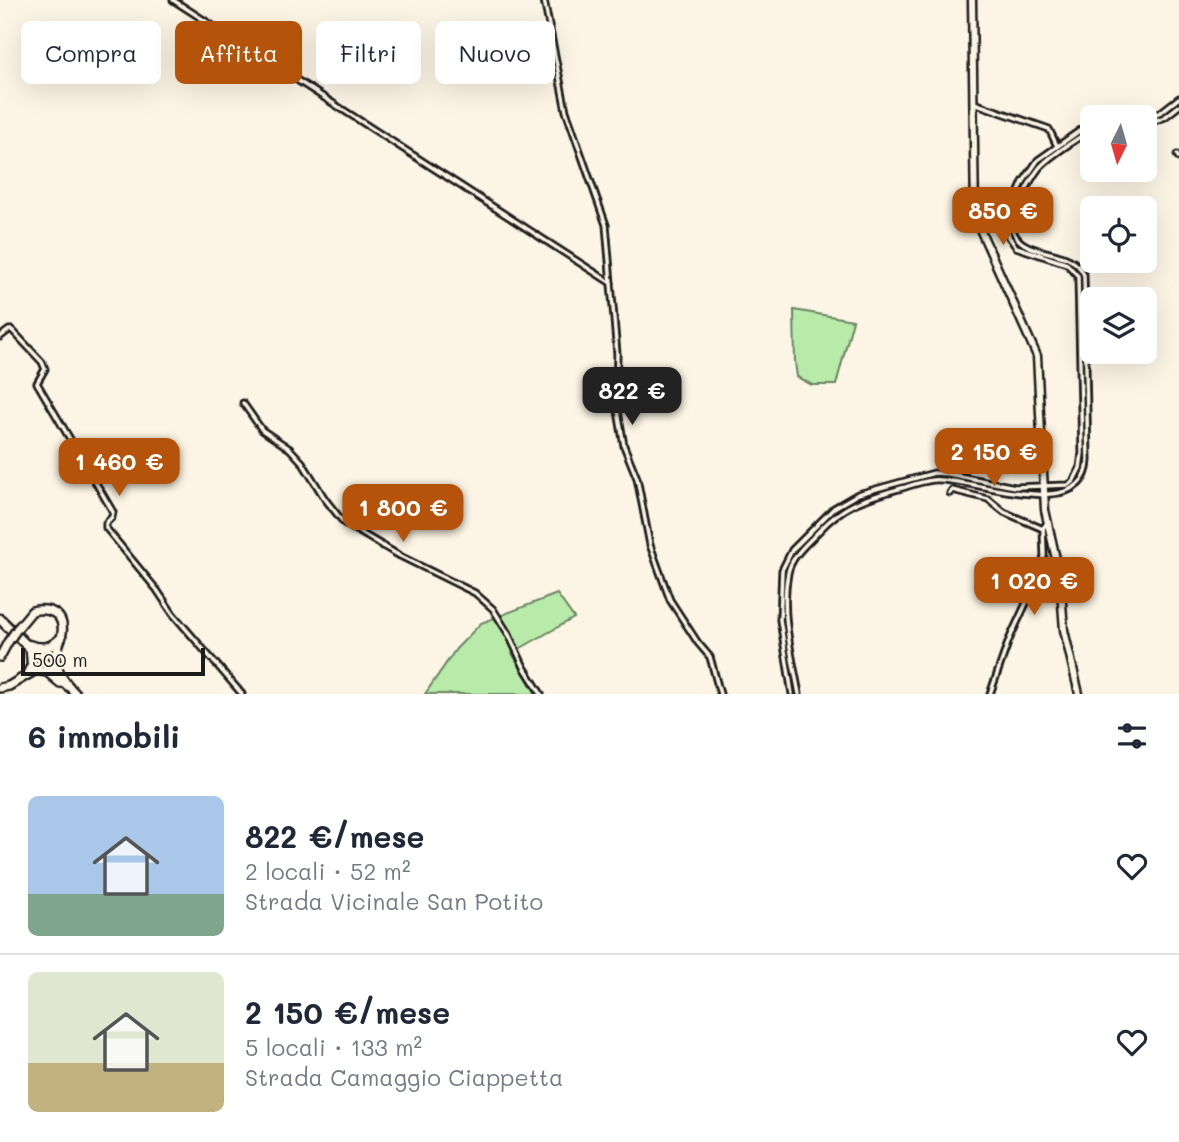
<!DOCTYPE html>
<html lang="it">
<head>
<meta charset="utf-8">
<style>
  body { margin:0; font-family:Mali,sans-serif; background:#f2f2f3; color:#1f2937; height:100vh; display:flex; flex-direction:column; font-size:26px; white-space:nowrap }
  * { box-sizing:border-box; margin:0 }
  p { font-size:23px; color:#747a83 }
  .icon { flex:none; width:38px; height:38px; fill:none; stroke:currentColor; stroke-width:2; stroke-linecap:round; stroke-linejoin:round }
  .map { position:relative; height:694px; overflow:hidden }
  .sheet { display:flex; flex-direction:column; background:#fff; flex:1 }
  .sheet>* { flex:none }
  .guide { position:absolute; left:21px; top:21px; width:700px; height:63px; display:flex; gap:14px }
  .needle { width:46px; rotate:185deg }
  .controls { position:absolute; left:1080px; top:105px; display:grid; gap:14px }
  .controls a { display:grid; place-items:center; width:77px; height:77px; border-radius:10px; background:#fff; box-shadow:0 7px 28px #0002; font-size:35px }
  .scale { position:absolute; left:21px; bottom:18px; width:184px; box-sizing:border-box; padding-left:7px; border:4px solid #1c1c1c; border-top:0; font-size:19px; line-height:24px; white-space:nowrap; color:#1c1c1c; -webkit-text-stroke:5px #fcf5e5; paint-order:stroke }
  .price { position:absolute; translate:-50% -60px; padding:0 16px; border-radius:14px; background:#b45309; color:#fff; font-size:23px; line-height:46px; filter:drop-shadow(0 2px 4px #0008) }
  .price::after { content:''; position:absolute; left:50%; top:42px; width:21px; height:16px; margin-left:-10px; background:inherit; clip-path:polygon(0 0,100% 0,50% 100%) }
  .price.selected { background:#222; color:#fff }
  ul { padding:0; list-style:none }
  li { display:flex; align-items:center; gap:21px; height:175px; padding:0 28px }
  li+li { border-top:2px solid #e0e1e3 }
  li span { display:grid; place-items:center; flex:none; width:196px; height:140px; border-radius:10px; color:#555 }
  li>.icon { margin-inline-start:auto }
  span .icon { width:84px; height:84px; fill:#fffc; stroke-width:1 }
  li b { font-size:30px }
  h2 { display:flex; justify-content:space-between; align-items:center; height:84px; padding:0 28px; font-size:30px }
  .pill { padding:0 24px; border-radius:10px; background:#fff; box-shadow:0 7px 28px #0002; font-size:24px; line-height:63px }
  .pill.selected { background:#b45309; color:#fff }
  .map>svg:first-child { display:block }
  .green { fill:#b8eaaa; stroke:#6a8363; stroke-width:2 }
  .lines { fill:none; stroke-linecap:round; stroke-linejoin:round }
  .stream { stroke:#62849b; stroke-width:2 }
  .minor-casing { stroke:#1c1c1c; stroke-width:9 }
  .secondary-casing { stroke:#1c1c1c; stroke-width:11 }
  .primary-casing { stroke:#1c1c1c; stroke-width:12 }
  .trunk-casing { stroke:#1c1c1c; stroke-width:13 }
  .minor { stroke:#fcf5e5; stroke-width:3.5 }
  .secondary { stroke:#fcf5e5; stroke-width:6 }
  .primary { stroke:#fcf5e5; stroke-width:7 }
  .trunk { stroke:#fcf5e5; stroke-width:8 }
  .primary-bridge-casing { stroke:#1c1c1c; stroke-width:12; stroke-linecap:butt }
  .primary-bridge { stroke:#fcf5e5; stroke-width:7 }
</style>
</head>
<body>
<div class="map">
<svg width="1179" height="694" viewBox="0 0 1179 694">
  <rect width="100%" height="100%" fill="#fcf5e5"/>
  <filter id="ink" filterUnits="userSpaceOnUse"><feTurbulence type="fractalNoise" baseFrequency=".0143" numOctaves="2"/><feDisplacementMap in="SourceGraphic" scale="14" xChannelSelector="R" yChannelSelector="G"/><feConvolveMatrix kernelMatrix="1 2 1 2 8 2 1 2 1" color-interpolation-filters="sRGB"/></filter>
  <g filter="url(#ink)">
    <!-- green -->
    <g class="green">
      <path d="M794 310 853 320 836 385H812L797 377 795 362Z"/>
      <path d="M557 594 574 618 512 653 536 694H425L456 649 481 623Z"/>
    </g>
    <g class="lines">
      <!-- stream -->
      <g class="stream">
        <path d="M1144 122 1159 117 1179 102"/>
        <path d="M1034 169 1044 159 1092 125"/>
        <path d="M1027 179C1019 196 997 232 1020 246 1036 256 1057 256 1074 264"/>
        <path d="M1075 483 1081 474 1084 460 1081 281 1077 268"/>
        <path d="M784 593 787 564 794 552 836 509 859 497 940 476 1021 491 1070 486"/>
        <path d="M784 605 785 642"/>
        <path d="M787 654 796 694"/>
      </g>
      <!-- minor casing -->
      <g class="minor-casing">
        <g id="minor">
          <path d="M173 0 611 283"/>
          <path d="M544 0 566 111 606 225 617 354 616 399 624 446 637 478 650 545 670 600 698 643 710 657 720 694"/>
          <path d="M974 103 1049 129 1057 146"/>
          <path d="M1106 117H1124"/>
          <path d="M1144 119 1161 112 1179 98"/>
          <path d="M1144 125 1165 117 1179 106"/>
          <path d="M1177 155 1179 158"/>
          <path d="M0 337 9 330H12L42 362 45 369 37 383 113 512 112 517 106 523V528L157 590 173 614 242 694"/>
          <path d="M243 403 262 430 290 449 302 462 325 499 344 523 400 556 475 593 493 609 509 635 524 667 541 694"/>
          <path d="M950 493 952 490 988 499 1004 512 1043 529"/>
          <path d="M792 694 780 620 782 570 792 550 834 508 858 494 934 473 949 474 1015 487 1068 485 1073 482 1080 468 1082 453 1078 276 1067 264 1016 247 1009 237 1006 222 1023 182 1038 160 1092 122"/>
          <path d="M799 694C792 655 780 613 788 573 791 556 808 543 819 531 845 503 867 498 902 488 912 485 923 481 933 480 967 476 1086 526 1088 460L1084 275C1074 251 1043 256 1024 244 1018 241 1013 233 1012 227 1012 214 1033 173 1043 164 1057 151 1076 140 1092 129"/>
          <path d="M990 694 1009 640 1041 571 1044 556 1043 528 1047 523"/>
        </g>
      </g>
      <!-- secondary casing -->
      <g class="secondary-casing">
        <path id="secondary" d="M972 0 975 218 1037 356 1045 510 1060 577 1064 630 1079 694"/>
      </g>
      <!-- primary casing -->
      <g class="primary-casing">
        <g id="primary">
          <path d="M17 629 32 611C48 607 65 613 62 633 61 643 55 650 56 660 57 673 67 685 76 694"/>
          <path d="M0 657 8 642"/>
          <path d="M0 688 9 686 36 670 47 672 60 683"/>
        </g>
      </g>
      <!-- trunk casing -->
      <g class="trunk-casing">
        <g id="trunk">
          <path d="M0 619 68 686"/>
          <path d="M29 645C43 650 51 648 61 638"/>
          <path d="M28 673 32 665 31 653"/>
        </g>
      </g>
      <!-- minor -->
      <use href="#minor" class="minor"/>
      <!-- secondary -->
      <use href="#secondary" class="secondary"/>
      <!-- primary -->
      <use href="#primary" class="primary"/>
      <!-- trunk -->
      <use href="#trunk" class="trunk"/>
      <!-- primary-bridge casing -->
      <g class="primary-bridge-casing">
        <path id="primary-bridge" d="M8 642 17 629"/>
      </g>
      <!-- primary-bridge -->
      <use href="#primary-bridge" class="primary-bridge"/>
    </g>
  </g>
</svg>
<div class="controls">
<a><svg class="needle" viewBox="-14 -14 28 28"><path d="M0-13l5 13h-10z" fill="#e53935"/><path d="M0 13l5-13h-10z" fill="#747a83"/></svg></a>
<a><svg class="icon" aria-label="locate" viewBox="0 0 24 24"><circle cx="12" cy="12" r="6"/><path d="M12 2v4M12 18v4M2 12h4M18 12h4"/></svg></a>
<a><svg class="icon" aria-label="layers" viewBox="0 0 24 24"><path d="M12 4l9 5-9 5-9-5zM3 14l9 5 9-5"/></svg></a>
</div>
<div class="scale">500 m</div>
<b class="price" style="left:1003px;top:247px">850 €</b>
<b class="price selected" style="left:632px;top:427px">822 €</b>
<b class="price" style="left:994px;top:488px">2 150 €</b>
<b class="price" style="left:119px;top:498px">1 460 €</b>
<b class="price" style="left:403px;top:544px">1 800 €</b>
<b class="price" style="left:1034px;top:617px">1 020 €</b>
<div class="guide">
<a class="pill">Compra</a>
<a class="pill selected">Affitta</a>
<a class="pill">Filtri</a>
<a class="pill">Nuovo</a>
</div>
</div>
<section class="sheet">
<h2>6 immobili<svg class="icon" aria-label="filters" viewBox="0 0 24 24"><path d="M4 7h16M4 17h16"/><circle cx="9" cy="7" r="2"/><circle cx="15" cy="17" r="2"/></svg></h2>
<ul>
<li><span style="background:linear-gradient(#a9c7e8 70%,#7fa58c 0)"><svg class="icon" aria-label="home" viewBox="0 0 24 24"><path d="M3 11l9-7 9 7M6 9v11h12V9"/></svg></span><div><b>822 €/mese</b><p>2 locali · 52 m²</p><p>Strada Vicinale San Potito</p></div><svg class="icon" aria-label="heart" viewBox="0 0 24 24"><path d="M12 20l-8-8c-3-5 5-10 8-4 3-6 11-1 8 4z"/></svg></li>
<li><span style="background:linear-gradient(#dfe7d0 65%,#c2b280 0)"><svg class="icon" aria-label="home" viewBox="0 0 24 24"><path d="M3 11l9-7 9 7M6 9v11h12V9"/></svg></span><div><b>2 150 €/mese</b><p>5 locali · 133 m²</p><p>Strada Camaggio Ciappetta</p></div><svg class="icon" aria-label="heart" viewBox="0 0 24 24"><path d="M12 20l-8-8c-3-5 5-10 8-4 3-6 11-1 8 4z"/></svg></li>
</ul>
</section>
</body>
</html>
